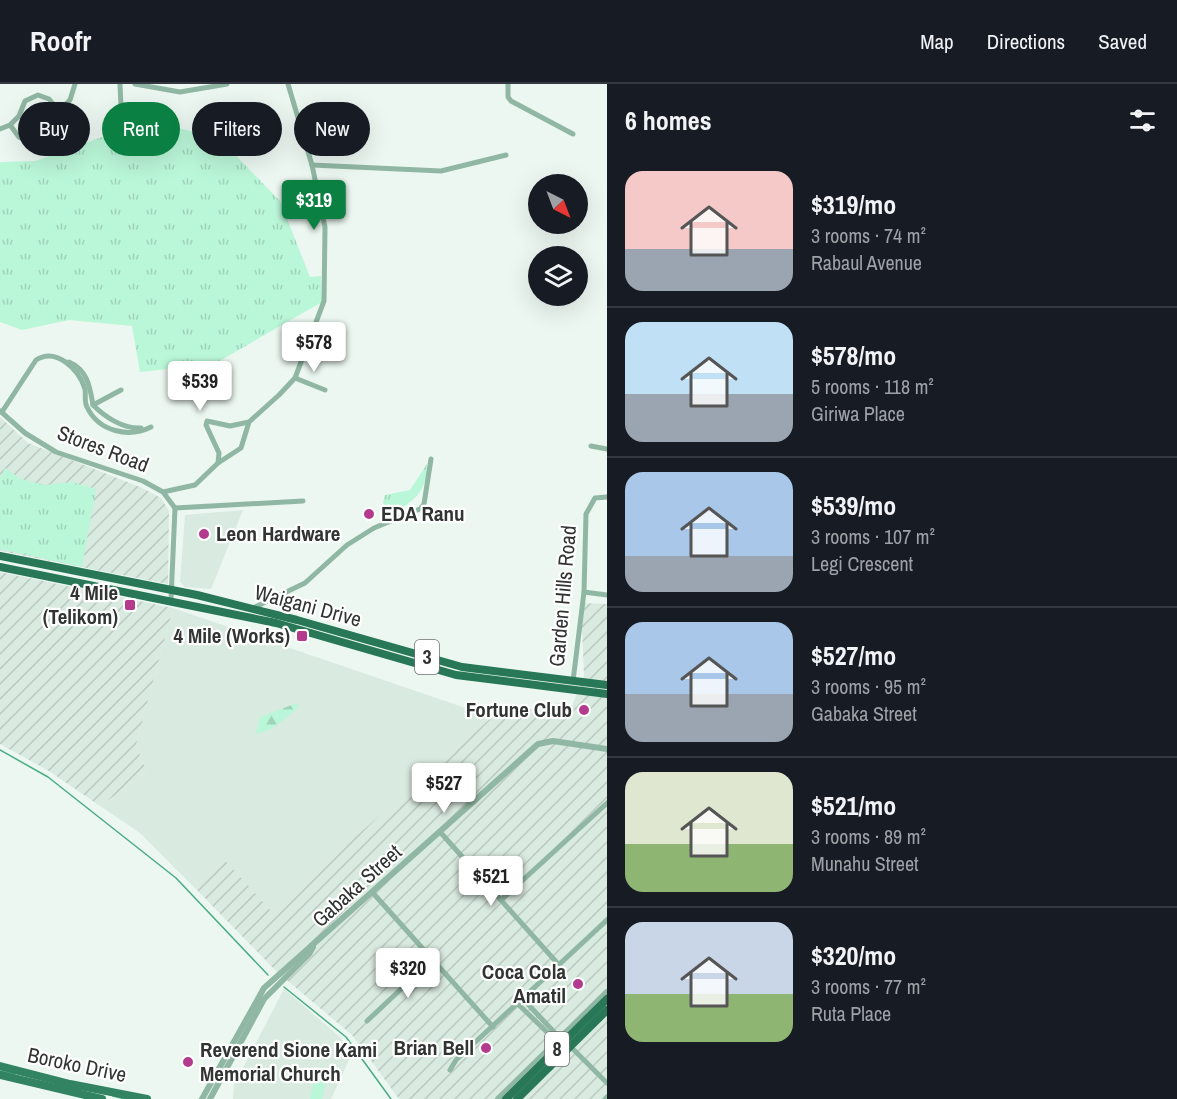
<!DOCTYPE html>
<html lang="en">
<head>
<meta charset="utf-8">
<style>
  body { margin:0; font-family:"Archivo Narrow",sans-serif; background:#20242c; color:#f1f3f6; height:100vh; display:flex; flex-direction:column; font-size:22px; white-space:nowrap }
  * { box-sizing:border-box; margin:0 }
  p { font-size:20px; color:#9ea1a6 }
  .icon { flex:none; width:33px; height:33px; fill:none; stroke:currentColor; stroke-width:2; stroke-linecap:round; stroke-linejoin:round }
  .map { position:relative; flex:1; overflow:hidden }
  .details { display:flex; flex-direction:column; background:#171b24; width:570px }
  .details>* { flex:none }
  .hud { position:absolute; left:18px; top:18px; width:498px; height:54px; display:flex; gap:12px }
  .needle { width:39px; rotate:138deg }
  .tools { position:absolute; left:528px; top:90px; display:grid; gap:12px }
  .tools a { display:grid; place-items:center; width:60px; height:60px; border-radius:50%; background:#171b24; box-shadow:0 6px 24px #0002; font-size:30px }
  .price { position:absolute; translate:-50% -51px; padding:0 14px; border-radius:6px; background:#fff; color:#222; font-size:20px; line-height:39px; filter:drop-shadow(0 2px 3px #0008) }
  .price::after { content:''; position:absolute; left:50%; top:36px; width:18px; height:14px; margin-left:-9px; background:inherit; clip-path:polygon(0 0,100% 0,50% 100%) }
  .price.selected { background:#0b8043; color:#fff }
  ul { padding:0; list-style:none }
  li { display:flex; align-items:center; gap:18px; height:150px; padding:0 18px }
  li+li { border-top:2px solid #363941 }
  li span { display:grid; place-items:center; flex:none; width:168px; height:120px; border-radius:18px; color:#555 }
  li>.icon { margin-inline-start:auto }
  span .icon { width:72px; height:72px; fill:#fffc; stroke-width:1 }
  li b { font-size:26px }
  h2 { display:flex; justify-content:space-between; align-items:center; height:72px; padding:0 18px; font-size:26px }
  .pill { padding:0 21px; border-radius:27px; background:#171b24; box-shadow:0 6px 24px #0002; font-size:21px; line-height:54px }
  .pill.selected { background:#0b8043; color:#fff }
  header { display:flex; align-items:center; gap:36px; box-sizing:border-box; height:84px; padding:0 30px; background:#171b24; border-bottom:2px solid #363941 }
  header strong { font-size:28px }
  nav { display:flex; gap:33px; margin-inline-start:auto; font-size:21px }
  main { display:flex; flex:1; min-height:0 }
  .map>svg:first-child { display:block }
  .built { fill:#d9eae0 }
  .industrial { fill:url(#industrial-furrows) }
  .grass { fill:url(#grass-tufts) }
  .forest { fill:url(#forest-firs) }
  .pitch { fill:#baf6d8 }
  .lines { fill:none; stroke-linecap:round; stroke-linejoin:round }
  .stream { stroke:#49ad82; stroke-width:1.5 }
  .minor { stroke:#90b7a3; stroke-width:5 }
  .tertiary { stroke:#90b7a3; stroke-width:6 }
  .primary { stroke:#318361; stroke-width:8 }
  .trunk { stroke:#287857; stroke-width:8 }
  .poi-dot { fill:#b43a8e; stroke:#fff; stroke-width:2 }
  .labels { text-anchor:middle; stroke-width:4.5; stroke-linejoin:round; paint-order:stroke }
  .shield { fill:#fff; stroke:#6f7170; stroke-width:1.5 }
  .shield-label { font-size:20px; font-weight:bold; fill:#313432 }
  .street-label { font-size:21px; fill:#313432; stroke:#fff }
  .poi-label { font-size:21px; font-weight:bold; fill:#313432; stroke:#fff; text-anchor:end }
</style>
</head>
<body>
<header>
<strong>Roofr</strong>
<nav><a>Map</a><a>Directions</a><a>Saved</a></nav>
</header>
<main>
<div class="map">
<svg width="607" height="1015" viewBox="0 0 607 1015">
  <defs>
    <pattern id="industrial-furrows" width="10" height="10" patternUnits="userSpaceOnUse" patternTransform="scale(1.5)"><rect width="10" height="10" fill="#d9eae0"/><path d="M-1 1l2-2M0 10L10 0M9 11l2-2" fill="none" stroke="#bbc9c1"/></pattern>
    <pattern id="grass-tufts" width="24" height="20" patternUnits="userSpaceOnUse" patternTransform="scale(1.5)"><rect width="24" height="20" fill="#baf6d8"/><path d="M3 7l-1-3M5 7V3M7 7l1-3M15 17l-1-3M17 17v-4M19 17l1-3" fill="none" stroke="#a0d4ba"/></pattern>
    <pattern id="forest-firs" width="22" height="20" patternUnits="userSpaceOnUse" patternTransform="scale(1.5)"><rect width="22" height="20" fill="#baf6d8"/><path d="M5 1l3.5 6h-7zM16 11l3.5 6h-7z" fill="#a0d4ba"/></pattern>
  </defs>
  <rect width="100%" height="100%" fill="#ecf7f1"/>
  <!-- built -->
  <g class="built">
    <path d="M243 426 211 505 185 503 180 498 185 431Z"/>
    <path d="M173 524 492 633 271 828 225 776 194 803 140 749 100 722 147 688 136 661Z"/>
    <path d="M284 905 340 953 351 971 331 1015H233L234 1001Z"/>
  </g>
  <!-- industrial -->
  <g class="industrial">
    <path d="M0 333 28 359 140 403 161 414 169 427 168 500 0 467Z"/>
    <path d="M0 488 173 524 136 661 147 688 100 722 49 687 0 660Z"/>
    <path d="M581 519 607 520V1015H399L352 951 276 887 194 803 225 776 271 827 492 633 559 619 572 622 584 592Z"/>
  </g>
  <!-- grass -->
  <g class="grass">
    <path d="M141 43H174L219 54 280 117 310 193 321 192 322 218 214 280 140 288 132 242 69 236 22 246 0 238V78L35 77 99 54Z"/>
    <path d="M427 380C428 408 411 421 387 431L383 418 385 411 410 406Z"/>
    <path d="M5 384 21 395 45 401 72 398 96 405 82 483 0 465V394Z"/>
  </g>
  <!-- forest -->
  <path class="forest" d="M297 619 298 624C287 633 271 649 256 649L260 633Z"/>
  <!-- pitch -->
  <path class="pitch" d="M316 989 327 992 322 1015H310Z"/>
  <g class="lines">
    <!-- stream -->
    <g class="stream">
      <path d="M0 666 48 693 176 794 268 891"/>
      <path d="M284 903 346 953 391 1015"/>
      <path d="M0 987 15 990"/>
      <path d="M113 1012 125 1015"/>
    </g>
    <!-- minor -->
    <g class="minor">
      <path d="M135 0 180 8 227 0"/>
      <path d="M508 0V13L511 17 573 50"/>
      <path d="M109 31 121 23 120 0"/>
      <path d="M10 41 19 32 25 17 38 11 49 15 59 27"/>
      <path d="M0 45 10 41 19 53 25 56 50 53 56 47 59 27 70 16 75 0"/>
      <path d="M312 81 441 87 506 71"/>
      <path d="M311 252 342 263"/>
      <path d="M69 278C88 286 90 304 93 321 105 333 123 345 141 344"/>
      <path d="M295 294 325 306"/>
      <path d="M93 321 121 306"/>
      <path d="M0 327 25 349 56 368 143 397 163 408 175 424 171 516"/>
      <path d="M2 328 36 276C56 263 79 285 85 305 86 310 84 318 87 323 99 348 129 354 151 343"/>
      <path d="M591 362 607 365"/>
      <path d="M218 379 241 364 249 338"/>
      <path d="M163 408 195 401 218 379 219 369 206 341 207 337 230 342 249 338 279 311 295 294 324 217 325 143 312 81 288 0"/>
      <path d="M175 424 303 417"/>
      <path d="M584 508 607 511"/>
      <path d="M251 525 305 499 347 461 374 444 420 425 424 420 431 375"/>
      <path d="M573 597 584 508 586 430 595 414 607 413"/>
      <path d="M441 749 559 881"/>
      <path d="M373 809 493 943"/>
      <path d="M501 816 607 719"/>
      <path d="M523 915 556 950 563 951"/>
      <path d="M518 920 553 954 554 960"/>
      <path d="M367 937 433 875"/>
      <path d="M571 963 607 999"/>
      <path d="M450 986 456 976 607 836"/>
      <path d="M605 1015 607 1013"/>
    </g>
    <!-- tertiary -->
    <g class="tertiary">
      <path d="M202 1015 264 904 538 660 553 657 607 665"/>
      <path d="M210 1015 264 915 309 870 313 863"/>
      <path d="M498 1015 607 908"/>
    </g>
    <!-- primary -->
    <g class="primary">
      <path d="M0 982 70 1000 147 1015"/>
      <path d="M0 991 102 1015"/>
    </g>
    <!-- trunk -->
    <g class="trunk">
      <path d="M0 472 197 511 297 536 462 583 607 601"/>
      <path d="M0 483 276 539 456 591 607 610"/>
      <path d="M506 1015 607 915"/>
      <path d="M517 1015 607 926"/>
    </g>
  </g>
  <!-- markers -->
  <g class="poi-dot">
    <circle cx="369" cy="430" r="6"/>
    <circle cx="204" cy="450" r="6"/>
    <rect x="124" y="515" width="12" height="12" rx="3"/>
    <rect x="296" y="546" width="12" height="12" rx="3"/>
    <circle cx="584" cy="626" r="6"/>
    <circle cx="578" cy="900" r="6"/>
    <circle cx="486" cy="964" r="6"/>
    <circle cx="188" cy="978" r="6"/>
  </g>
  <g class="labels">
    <!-- shield labels -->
    <g class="shield">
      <rect x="415" y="556" width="24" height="34" rx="4.5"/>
      <rect x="545" y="948" width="24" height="34" rx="4.5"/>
    </g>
    <g class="shield-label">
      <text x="427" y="580">3</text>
      <text x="557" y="972">8</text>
    </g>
    <!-- street labels -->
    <g class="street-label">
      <text transform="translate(103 365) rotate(21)" y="7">Stores Road</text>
      <text transform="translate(563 512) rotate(-85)" y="7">Garden Hills Road</text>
      <text transform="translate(308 522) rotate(15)" y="7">Waigani Drive</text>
      <text transform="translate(357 802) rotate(-42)" y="7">Gabaka Street</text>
      <text transform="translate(77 981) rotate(12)" y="7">Boroko Drive</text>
    </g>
    <!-- poi labels -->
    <g class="poi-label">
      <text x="381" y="437" text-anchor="start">EDA Ranu</text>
      <text x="216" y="457" text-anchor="start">Leon Hardware</text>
      <text x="118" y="516">4 Mile<tspan x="118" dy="24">(Telikom)</tspan></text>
      <text x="290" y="559">4 Mile (Works)</text>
      <text x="572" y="633">Fortune Club</text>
      <text x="566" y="895">Coca Cola<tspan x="566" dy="24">Amatil</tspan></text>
      <text x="474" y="971">Brian Bell</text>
      <text x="200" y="973" text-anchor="start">Reverend Sione Kami<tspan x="200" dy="24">Memorial Church</tspan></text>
    </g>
  </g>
</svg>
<div class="tools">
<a><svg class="needle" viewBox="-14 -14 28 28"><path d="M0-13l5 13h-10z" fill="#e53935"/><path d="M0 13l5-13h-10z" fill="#9ea1a6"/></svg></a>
<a><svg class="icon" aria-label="layers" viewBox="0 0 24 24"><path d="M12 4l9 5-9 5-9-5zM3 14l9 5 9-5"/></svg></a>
</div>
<b class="price selected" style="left:314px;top:147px">$319</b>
<b class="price" style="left:314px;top:289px">$578</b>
<b class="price" style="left:200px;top:328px">$539</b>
<b class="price" style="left:444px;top:730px">$527</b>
<b class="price" style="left:491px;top:823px">$521</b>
<b class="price" style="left:408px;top:915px">$320</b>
<div class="hud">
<a class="pill">Buy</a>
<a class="pill selected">Rent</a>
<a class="pill">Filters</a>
<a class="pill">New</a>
</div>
</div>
<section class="details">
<h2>6 homes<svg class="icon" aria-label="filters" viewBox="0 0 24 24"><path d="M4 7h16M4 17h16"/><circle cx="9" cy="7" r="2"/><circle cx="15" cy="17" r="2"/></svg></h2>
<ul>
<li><span style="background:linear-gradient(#f6c9c9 65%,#9aa5b1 0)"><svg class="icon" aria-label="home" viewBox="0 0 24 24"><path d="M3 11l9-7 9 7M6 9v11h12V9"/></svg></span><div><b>$319/mo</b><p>3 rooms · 74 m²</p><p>Rabaul Avenue</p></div></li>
<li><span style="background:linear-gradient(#bfe0f5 60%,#9aa5b1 0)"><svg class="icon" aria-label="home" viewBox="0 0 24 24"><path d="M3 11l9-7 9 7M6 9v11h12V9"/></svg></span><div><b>$578/mo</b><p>5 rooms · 118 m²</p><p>Giriwa Place</p></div></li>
<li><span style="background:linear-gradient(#a9c7e8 70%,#9aa5b1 0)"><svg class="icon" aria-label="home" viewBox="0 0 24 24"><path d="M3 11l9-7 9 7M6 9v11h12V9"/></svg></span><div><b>$539/mo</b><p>3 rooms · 107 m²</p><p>Legi Crescent</p></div></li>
<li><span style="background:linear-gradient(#a9c7e8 60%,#9aa5b1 0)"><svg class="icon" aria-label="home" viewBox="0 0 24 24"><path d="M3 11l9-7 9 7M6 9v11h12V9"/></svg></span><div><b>$527/mo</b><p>3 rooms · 95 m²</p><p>Gabaka Street</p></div></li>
<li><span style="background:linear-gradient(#dfe7d0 60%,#8fb573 0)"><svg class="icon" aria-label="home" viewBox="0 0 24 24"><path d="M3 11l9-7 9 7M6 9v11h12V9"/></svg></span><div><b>$521/mo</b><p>3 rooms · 89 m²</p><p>Munahu Street</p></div></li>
<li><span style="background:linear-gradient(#c9d6e8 60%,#8fb573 0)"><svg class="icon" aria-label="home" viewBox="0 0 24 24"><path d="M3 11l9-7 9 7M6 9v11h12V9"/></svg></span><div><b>$320/mo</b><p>3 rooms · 77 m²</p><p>Ruta Place</p></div></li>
</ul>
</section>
</main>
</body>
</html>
